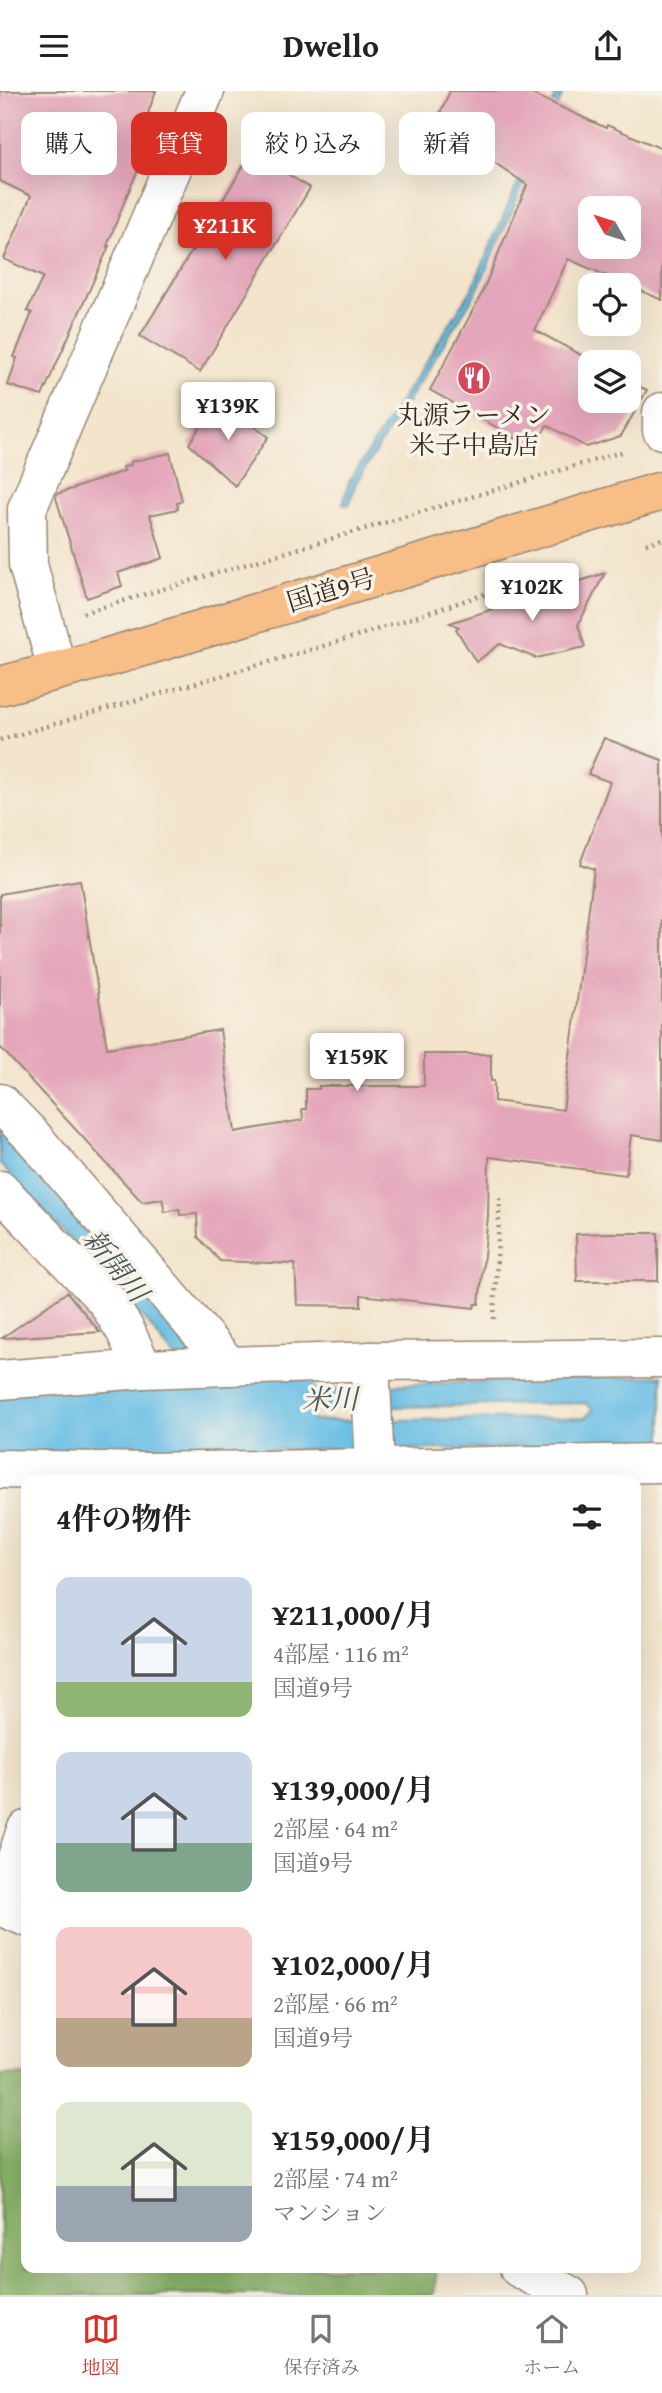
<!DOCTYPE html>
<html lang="ja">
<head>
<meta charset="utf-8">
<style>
  body { margin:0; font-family:"Gentium Book Plus","Noto Serif JP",serif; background:#f6f6f6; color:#222; height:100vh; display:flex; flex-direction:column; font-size:26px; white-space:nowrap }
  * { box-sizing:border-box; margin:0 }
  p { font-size:23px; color:#767676 }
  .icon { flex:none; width:38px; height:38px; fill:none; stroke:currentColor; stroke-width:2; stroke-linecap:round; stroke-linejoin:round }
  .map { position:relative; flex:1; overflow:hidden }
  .panel { position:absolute; left:21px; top:1384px; width:620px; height:798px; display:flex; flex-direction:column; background:#fff; border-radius:14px; box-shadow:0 7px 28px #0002 }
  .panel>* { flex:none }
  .hud { position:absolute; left:21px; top:21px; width:621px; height:63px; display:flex; gap:14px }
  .needle { width:46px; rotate:309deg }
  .fabs { position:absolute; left:578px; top:105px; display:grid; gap:14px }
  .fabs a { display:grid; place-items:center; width:63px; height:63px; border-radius:14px; background:#fff; box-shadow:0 7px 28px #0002; font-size:35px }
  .price { position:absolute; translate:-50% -60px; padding:0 16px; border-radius:7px; background:#fff; color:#222; font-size:23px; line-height:46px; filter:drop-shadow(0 2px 4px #0008) }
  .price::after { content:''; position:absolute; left:50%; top:42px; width:21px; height:16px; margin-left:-10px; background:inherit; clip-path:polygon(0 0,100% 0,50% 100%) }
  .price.selected { background:#d93025; color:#fff }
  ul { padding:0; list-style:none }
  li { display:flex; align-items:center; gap:21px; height:175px; padding:0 35px }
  li span { display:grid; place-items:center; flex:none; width:196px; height:140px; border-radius:14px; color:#555 }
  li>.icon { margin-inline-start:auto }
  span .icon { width:84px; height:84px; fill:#fffc; stroke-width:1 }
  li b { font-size:30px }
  h2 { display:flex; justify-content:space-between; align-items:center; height:84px; padding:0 35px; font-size:30px }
  .chip { padding:0 24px; border-radius:14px; background:#fff; box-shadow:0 7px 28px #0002; font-size:24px; line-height:63px }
  .chip.selected { background:#d93025; color:#fff }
  header { display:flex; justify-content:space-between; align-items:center; height:91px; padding:0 35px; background:#fff; font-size:32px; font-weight:600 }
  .tab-bar { display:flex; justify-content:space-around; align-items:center; height:98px; border-top:2px solid #e0e0e0; background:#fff; font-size:19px; color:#767676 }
  .tab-bar a { display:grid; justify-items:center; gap:4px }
  .tab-bar .selected { color:#d93025 }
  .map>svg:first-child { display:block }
  .forest { fill:#86b066; stroke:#606d42; stroke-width:2 }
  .water { fill:#68bee5; stroke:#527482; stroke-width:2; fill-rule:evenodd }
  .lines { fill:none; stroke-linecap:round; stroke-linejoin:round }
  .river { stroke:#68bee5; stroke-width:80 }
  .building { fill:#e4a6ba; fill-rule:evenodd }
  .minor-casing { stroke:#978774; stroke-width:41 }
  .highway-casing { stroke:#978774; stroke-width:41 }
  .path { stroke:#978774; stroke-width:4.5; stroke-dasharray:2 5; stroke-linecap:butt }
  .minor { stroke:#fff; stroke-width:38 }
  .highway { stroke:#f7be88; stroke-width:38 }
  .labels { text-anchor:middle; stroke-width:7; stroke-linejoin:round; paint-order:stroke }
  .poi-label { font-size:26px; fill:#3b2a1e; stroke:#f7f3e8 }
  .street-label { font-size:26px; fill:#3b2a1e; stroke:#f7f3e8 }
  .water-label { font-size:28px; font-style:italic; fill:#48565a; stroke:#f7f3e8 }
</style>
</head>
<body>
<header><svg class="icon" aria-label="menu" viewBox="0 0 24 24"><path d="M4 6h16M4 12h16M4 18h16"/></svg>Dwello<svg class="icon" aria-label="share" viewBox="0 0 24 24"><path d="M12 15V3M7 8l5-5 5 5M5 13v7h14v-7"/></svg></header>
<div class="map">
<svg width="662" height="2204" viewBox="0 0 662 2204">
  <rect width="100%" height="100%" fill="#f7f3e8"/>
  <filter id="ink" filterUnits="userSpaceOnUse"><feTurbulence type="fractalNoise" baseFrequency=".0143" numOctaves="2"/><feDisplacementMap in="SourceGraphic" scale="14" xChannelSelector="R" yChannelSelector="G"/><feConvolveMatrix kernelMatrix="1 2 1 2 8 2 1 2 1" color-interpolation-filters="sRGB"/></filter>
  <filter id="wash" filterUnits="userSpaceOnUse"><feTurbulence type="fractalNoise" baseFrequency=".00686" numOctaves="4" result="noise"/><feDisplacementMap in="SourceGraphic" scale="28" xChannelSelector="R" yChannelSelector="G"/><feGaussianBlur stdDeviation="1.57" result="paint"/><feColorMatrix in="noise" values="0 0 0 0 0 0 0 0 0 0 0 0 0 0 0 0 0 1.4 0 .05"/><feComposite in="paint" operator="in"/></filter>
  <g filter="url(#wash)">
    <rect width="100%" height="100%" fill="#f3e4cb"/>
    <!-- forest -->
    <path class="forest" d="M26 1984V2177H437L434 2204H0V1985Z"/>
    <!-- water -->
    <g class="water">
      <path d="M558 0H564L477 200 355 393 349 414 343 413 349 391 472 198Z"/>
      <path d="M0 1027 144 1192 229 1302 299 1301 391 1294 662 1285V1352L468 1358 172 1359V1349H169L168 1315 172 1314V1306L204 1302 145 1229 0 1073ZM586 1312 593 1319 585 1327 203 1331 185 1336 170 1333V1325L178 1323 241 1319Z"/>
    </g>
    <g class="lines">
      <!-- river -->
      <path class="river" d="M0 1340 129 1330 159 1320 224 1310 278 1309"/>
    </g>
    <g id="blocks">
      <!-- building -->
      <g class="building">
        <path d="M0 0H156L148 22 161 28 127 104 107 155H109L42 305 8 294 17 267 14 266 32 222 27 220 43 186 4 168 31 105 0 90Z"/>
        <path d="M450 0H526L606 37 607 34 662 58V209L568 168 535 239 594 271H590V310H628V290L647 299 621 345 586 356 547 334 534 357 430 299 481 204 527 94 436 31ZM590 117H628V156H590Z"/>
        <path d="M252 61 310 97 200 281 140 245Z"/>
        <path d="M217 309 268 346 235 395 189 353Z"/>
        <path d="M170 362 182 410 177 412 178 418 150 424 163 467 118 482 122 495 87 507 56 407 57 403 124 380 123 376 131 374 130 371Z"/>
        <path d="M605 482 578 534 585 556 536 567 500 553 476 571 456 538 459 536 450 532Z"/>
        <path d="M604 647 662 669V1049L631 1044 626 1084 489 1066 488 1125 479 1213H475L474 1217 361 1204V1215L297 1214 295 1173 220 1170 198 1146 197 1123 180 1124 179 1118 165 1121 162 1108 142 1111 0 956V803L80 789 107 957 220 939 235 1041 303 1029 302 1018H306V998H319V995H424V963H491V990H494V1010L563 1019 594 778 580 773 610 691 588 683Z"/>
        <path d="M609 1142H658V1190H577L576 1143Z"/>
        <path d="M67 1201 100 1241 2 1247Z"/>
      </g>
    </g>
  </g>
  <g filter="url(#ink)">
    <use href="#blocks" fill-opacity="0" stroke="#978774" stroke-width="2"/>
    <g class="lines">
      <!-- minor casing -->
      <g class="minor-casing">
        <g id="minor">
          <path d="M662 321V339"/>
          <path d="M57 578 28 474 27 418 205 0"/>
          <path d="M0 1012 33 1046 229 1275"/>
          <path d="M0 1099 106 1209 125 1239 143 1278"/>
          <path d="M370 1270 375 1376"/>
          <path d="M0 1289 143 1278 375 1270 662 1267"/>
          <path d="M0 1378 146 1381 662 1372"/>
          <path d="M0 1801 11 1785 26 1739"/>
          <path d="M0 1815 26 1826"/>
          <path d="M519 2177 569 2204"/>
        </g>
      </g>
      <!-- highway casing -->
      <g class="highway-casing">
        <path id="highway" d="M0 595 109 566 662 400"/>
      </g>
      <!-- path -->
      <g class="path">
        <path d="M646 453 662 448"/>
        <path d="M83 522 625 360"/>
        <path d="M0 649 351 547 540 485"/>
        <path d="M494 1228 500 1107"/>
      </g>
      <!-- minor -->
      <use href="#minor" class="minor"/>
      <!-- highway -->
      <use href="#highway" class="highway"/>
    </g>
  </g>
  <!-- icons -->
  <defs>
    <g id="restaurant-disc" transform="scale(1.75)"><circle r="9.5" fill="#d1495b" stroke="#f7f3e8"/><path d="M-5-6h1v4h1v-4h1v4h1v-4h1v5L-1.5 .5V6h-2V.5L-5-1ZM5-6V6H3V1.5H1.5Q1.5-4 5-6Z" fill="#fff"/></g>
  </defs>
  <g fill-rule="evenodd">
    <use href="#restaurant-disc" x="474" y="287"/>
  </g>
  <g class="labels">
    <!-- poi labels -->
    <g class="poi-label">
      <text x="474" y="333">丸源ラーメン<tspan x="474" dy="30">米子中島店</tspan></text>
    </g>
    <!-- street labels -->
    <g class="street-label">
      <text transform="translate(331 499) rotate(-17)" y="9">国道9号</text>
    </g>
    <!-- water labels -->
    <g class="water-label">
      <text transform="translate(116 1174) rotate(51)" y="10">新開川</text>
      <text transform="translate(330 1308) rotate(-1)" y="10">米川</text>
    </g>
  </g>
</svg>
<div class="fabs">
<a><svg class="needle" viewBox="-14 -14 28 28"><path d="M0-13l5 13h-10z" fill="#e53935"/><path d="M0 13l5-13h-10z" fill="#767676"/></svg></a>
<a><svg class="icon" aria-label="locate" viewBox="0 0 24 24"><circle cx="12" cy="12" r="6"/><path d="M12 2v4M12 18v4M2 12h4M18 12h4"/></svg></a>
<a><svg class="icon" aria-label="layers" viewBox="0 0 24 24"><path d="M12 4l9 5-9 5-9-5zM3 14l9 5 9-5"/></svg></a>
</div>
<b class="price selected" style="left:225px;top:171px">¥211K</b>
<b class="price" style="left:228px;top:351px">¥139K</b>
<b class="price" style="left:532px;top:532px">¥102K</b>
<b class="price" style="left:357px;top:1002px">¥159K</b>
<div class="hud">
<a class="chip">購入</a>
<a class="chip selected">賃貸</a>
<a class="chip">絞り込み</a>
<a class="chip">新着</a>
</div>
<section class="panel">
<h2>4件の物件<svg class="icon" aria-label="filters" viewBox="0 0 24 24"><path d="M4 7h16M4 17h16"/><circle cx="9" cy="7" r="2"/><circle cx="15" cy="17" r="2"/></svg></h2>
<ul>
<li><span style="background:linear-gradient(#c9d6e8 75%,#8fb573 0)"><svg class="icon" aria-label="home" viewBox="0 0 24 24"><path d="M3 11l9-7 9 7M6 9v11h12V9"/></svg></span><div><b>¥211,000/月</b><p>4部屋 · 116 m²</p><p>国道9号</p></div></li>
<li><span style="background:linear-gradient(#c9d6e8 65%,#7fa58c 0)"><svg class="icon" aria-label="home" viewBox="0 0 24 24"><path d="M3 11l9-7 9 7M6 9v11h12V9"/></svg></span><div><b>¥139,000/月</b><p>2部屋 · 64 m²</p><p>国道9号</p></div></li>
<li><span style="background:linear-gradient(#f6c9c9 65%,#b9a48a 0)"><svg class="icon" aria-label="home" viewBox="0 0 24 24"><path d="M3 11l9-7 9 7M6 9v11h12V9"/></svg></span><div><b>¥102,000/月</b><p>2部屋 · 66 m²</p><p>国道9号</p></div></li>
<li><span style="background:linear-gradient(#dfe7d0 60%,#9aa5b1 0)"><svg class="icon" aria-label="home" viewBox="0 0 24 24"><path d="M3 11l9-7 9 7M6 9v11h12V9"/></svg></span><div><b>¥159,000/月</b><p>2部屋 · 74 m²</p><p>マンション</p></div></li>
</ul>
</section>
</div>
<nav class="tab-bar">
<a class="selected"><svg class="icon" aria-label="map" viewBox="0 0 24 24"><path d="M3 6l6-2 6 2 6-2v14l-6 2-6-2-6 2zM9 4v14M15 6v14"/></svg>地図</a>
<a><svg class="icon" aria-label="saved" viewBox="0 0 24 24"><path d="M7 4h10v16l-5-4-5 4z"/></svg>保存済み</a>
<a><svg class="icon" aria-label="home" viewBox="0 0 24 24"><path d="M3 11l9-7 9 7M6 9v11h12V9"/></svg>ホーム</a>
</nav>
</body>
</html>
